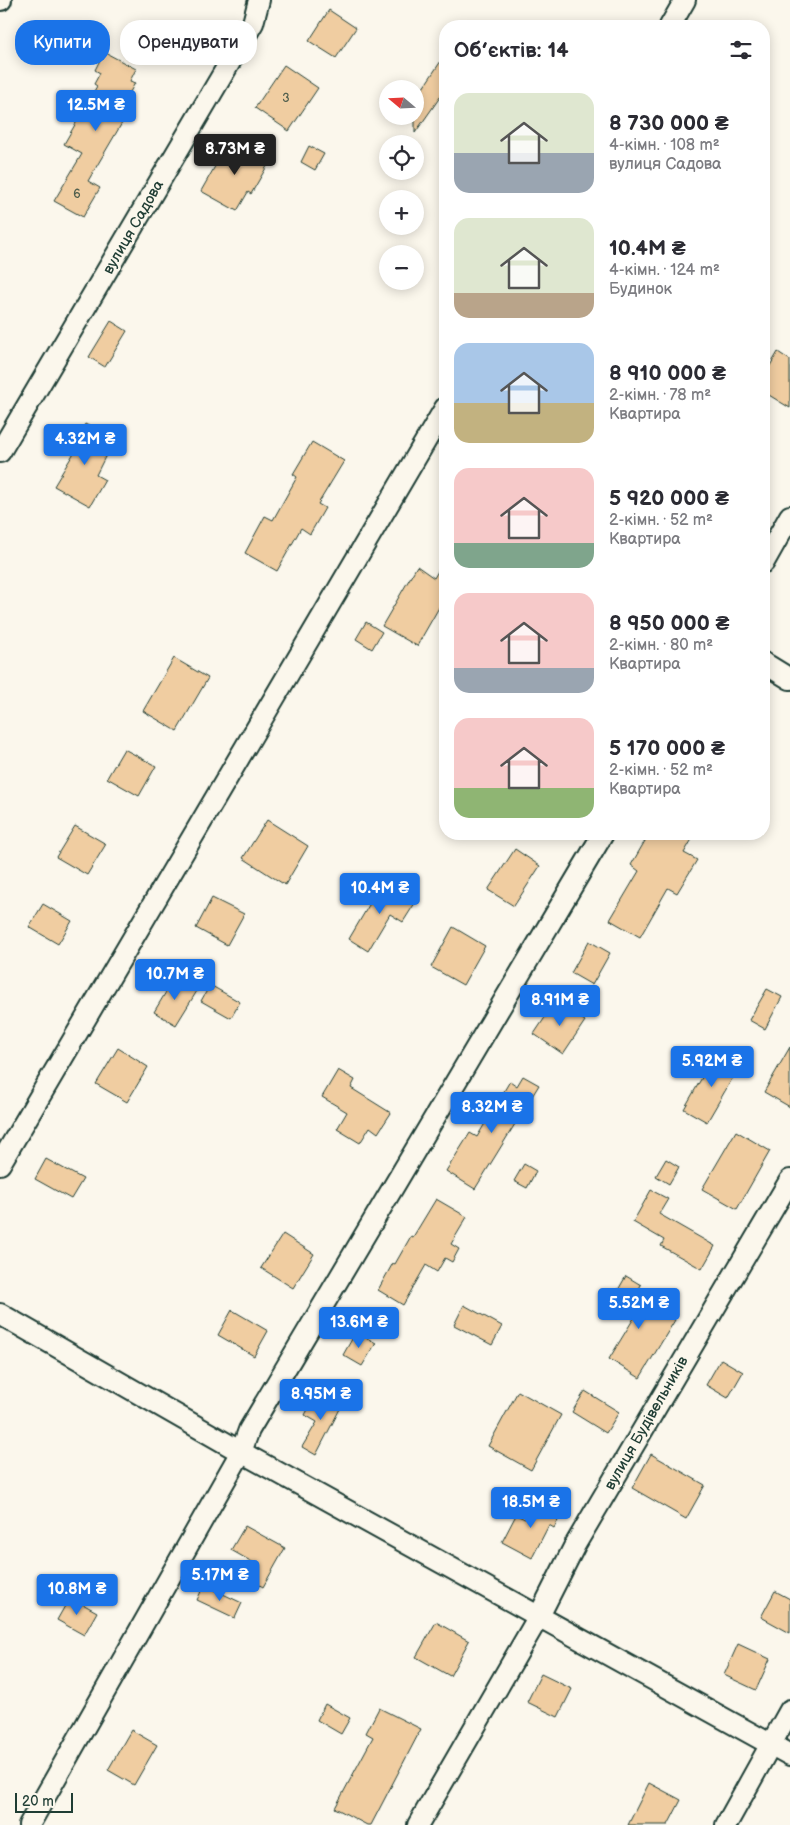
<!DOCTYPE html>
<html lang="uk">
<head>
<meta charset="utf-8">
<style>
  body { margin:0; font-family:"Balsamiq Sans",sans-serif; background:#f7f7f7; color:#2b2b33; height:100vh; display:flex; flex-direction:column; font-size:19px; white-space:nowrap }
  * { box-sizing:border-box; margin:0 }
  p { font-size:16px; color:#7c7c81 }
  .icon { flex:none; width:28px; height:28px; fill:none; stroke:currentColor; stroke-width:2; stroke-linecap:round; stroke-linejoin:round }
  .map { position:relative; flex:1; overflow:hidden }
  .side { position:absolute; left:439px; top:20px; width:331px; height:820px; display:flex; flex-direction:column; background:#fff; border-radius:20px; box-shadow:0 2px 12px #0003 }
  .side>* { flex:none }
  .top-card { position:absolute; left:15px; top:20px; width:349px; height:45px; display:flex; gap:10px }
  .needle { width:32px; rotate:289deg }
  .tools { position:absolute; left:379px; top:80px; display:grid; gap:10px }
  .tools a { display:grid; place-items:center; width:45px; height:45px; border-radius:50%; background:#fff; box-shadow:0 2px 12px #0003; font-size:25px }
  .scale { position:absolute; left:15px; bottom:12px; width:58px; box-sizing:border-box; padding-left:5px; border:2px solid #1f3d34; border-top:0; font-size:14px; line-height:18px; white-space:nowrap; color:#1f3d34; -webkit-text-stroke:4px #fbf7ec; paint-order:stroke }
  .price { position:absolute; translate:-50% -42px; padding:0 11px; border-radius:5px; background:#1a73e8; color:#fff; font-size:16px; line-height:32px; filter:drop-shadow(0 1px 2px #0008) }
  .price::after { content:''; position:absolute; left:50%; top:30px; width:15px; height:11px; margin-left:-8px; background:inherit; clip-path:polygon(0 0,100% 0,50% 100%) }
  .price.selected { background:#222; color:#fff }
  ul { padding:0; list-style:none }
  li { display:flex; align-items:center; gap:15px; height:125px; padding:0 15px }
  li span { display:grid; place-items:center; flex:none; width:140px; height:100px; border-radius:15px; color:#555 }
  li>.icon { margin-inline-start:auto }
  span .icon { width:60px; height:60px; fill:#fffc; stroke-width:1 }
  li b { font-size:21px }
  h2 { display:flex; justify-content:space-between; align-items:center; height:60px; padding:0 15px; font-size:21px }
  .pill { padding:0 18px; border-radius:20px; background:#fff; box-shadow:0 2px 12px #0003; font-size:18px; line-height:45px }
  .pill.selected { background:#1a73e8; color:#fff }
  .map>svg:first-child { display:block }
  .building { fill:#f0cda1; stroke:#1f3d34 }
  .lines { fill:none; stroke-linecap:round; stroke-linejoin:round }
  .minor-casing { stroke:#1f3d34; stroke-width:24 }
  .minor { stroke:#fbf7ec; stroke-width:20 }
  .labels { text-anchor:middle; stroke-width:5; stroke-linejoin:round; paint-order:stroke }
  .number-label { font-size:12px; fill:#53614f }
  .street-label { font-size:15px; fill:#1f3d34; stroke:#fbf7ec }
</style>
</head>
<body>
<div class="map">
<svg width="790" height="1825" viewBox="0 0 790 1825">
  <rect width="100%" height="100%" fill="#fbf7ec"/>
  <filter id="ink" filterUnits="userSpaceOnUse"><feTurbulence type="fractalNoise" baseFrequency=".02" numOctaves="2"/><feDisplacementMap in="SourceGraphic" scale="10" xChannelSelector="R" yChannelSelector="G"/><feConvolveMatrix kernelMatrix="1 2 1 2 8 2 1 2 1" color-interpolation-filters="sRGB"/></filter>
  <g filter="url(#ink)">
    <!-- building -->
    <g class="building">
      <path d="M329 10 356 28 336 58 309 41Z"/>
      <path d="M104 52 136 69 130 81 135 83 115 119 122 123 88 181 100 188 83 217 54 201 82 154 64 144 97 86 94 84 100 73 95 70Z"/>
      <path d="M445 55V90L415 133V100Z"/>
      <path d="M284 65 318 88 289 131 255 108Z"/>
      <path d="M241 144 270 161 251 194 248 192 237 211 201 191 226 147 236 153Z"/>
      <path d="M309 146 324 154 315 170 301 162Z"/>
      <path d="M111 321 127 331 105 367 89 357Z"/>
      <path d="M778 352 790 360V408L764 392V376Z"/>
      <path d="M85 424 114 439 96 475 105 480 90 506 54 486 75 451 72 449Z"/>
      <path d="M312 442 344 461 318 504 325 508 310 534 301 528 277 571 245 553 265 516 273 520 297 477 293 474Z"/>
      <path d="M445 559V597L417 646 382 626 417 566 434 578Z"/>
      <path d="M366 622 382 632 372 649 356 639Z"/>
      <path d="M174 658 208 678 177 731 143 711Z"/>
      <path d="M124 749 156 766 139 796 107 778Z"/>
      <path d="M267 820 308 846 285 885 243 858Z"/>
      <path d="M75 826 106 844 87 875 56 857Z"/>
      <path d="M649 834H695L684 853 697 860 677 893 668 888 640 937 610 920 639 871 631 865Z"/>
      <path d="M515 849 540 866 514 906 488 890Z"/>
      <path d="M382 883 415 903 403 922 390 914 368 951 349 939Z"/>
      <path d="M212 898 244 914 227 945 196 928Z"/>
      <path d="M43 904 72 921 58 944 29 927Z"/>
      <path d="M453 927 485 946 463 985 431 967Z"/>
      <path d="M589 941 610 953 592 985 571 973Z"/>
      <path d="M175 977 197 991 176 1025 154 1012Z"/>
      <path d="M210 985 240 1002 231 1018 201 1001Z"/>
      <path d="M767 989 782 997 765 1029 749 1020Z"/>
      <path d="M556 1001 585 1021 563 1054 534 1034Z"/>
      <path d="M790 1047V1107L764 1092Z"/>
      <path d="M118 1048 148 1067 127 1102 96 1084Z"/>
      <path d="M716 1053 739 1067 707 1122 684 1109Z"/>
      <path d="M338 1070 355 1080 351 1088 391 1113 378 1133 370 1127 360 1143 337 1129 347 1112 322 1097Z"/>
      <path d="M523 1076 539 1085 475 1189 446 1171 470 1133 477 1137 510 1081 517 1086Z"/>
      <path d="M736 1131 770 1151 737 1209 702 1189Z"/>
      <path d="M46 1159 83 1179 71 1199 35 1179Z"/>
      <path d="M666 1159 679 1167 669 1184 656 1176Z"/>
      <path d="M524 1164 536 1171 527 1188 514 1181Z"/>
      <path d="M651 1190 668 1199 659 1214 715 1246 702 1269 661 1246 664 1240 633 1222Z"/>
      <path d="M436 1199 467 1217 451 1244 459 1249 452 1262 445 1258 437 1272 426 1265 403 1305 378 1290 393 1263 395 1264 411 1236 413 1237Z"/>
      <path d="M283 1234 314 1254 293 1288 261 1268Z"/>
      <path d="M626 1276 641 1285 635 1296 675 1320 640 1378 609 1359 634 1318 610 1304Z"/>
      <path d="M464 1305 502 1326 492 1345 454 1325Z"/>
      <path d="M232 1310 268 1331 254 1356 218 1335Z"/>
      <path d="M356 1332 376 1343 362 1366 343 1355Z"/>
      <path d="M721 1359 743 1372 728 1398 706 1385Z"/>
      <path d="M518 1391 561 1415 531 1470 488 1446Z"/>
      <path d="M585 1391 619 1412 606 1433 572 1412Z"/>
      <path d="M317 1392 342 1405 316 1455 302 1447 317 1422 305 1415Z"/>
      <path d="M651 1454 705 1485 686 1519 632 1488Z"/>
      <path d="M535 1501 561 1515 554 1528 549 1525 532 1558 502 1542 516 1515 525 1519Z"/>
      <path d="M245 1526 285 1548 263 1587 246 1577 254 1563 231 1550Z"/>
      <path d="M204 1585 242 1603 235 1618 197 1600Z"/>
      <path d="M775 1591 790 1599V1633L761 1617Z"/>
      <path d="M70 1597 97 1612 84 1635 57 1620Z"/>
      <path d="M436 1622 469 1641 450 1676 416 1657Z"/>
      <path d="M738 1644 770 1659 756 1690 724 1675Z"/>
      <path d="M541 1674 572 1689 558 1717 527 1702Z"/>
      <path d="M325 1704 350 1718 341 1734 317 1720Z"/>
      <path d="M379 1708 421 1729 371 1825H367L335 1808 373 1737 366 1733Z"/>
      <path d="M131 1730 157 1745 134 1785 108 1770Z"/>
      <path d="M649 1783 681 1800 668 1825H628Z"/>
    </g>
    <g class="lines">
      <!-- minor casing -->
      <g class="minor-casing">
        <g id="minor">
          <path d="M0 0H1"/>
          <path d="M670 26 685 0"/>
          <path d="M0 452 253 23 259 0"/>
          <path d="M764 562 790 516"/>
          <path d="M764 663 790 679"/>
          <path d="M0 1164 445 408"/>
          <path d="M0 1314 241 1452 790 1755"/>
          <path d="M29 1825 241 1452 249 1430 603 834"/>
          <path d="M418 1825 539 1616 575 1545 790 1180"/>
          <path d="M726 1825 790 1710"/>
        </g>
      </g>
      <!-- minor -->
      <use href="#minor" class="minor"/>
    </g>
  </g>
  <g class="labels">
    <!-- number labels -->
    <g class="number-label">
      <text x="286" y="102">3</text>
      <text x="77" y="198">6</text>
    </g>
    <!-- street labels -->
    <g class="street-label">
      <text transform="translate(133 227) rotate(-60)" y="5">вулиця Садова</text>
      <text transform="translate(646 1423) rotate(-60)" y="5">вулиця Будівельників</text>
    </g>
  </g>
</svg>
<div class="tools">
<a><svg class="needle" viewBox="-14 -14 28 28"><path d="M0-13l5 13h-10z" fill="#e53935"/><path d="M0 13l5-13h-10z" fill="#7c7c81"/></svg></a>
<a><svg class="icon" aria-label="locate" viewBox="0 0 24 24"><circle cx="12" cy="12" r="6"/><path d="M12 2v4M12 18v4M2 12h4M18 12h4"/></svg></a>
<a>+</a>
<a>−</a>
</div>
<div class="scale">20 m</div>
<b class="price" style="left:96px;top:132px">12.5M ₴</b>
<b class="price selected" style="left:235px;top:176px">8.73M ₴</b>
<b class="price" style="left:85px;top:466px">4.32M ₴</b>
<b class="price" style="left:380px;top:915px">10.4M ₴</b>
<b class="price" style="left:175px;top:1001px">10.7M ₴</b>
<b class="price" style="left:560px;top:1027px">8.91M ₴</b>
<b class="price" style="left:712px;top:1088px">5.92M ₴</b>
<b class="price" style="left:492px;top:1134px">8.32M ₴</b>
<b class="price" style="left:639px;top:1330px">5.52M ₴</b>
<b class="price" style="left:359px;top:1349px">13.6M ₴</b>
<b class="price" style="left:321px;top:1421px">8.95M ₴</b>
<b class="price" style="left:531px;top:1529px">18.5M ₴</b>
<b class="price" style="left:220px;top:1602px">5.17M ₴</b>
<b class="price" style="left:77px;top:1616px">10.8M ₴</b>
<div class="top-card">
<a class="pill selected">Купити</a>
<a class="pill">Орендувати</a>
</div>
<section class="side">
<h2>Об’єктів: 14<svg class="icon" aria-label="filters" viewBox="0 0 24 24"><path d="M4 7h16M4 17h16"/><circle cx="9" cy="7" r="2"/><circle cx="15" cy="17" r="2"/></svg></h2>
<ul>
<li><span style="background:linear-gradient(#dfe7d0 60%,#9aa5b1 0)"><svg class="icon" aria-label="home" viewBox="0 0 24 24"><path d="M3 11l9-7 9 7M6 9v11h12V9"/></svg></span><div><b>8 730 000 ₴</b><p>4-кімн. · 108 m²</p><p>вулиця Садова</p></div></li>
<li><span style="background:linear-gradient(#dfe7d0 75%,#b9a48a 0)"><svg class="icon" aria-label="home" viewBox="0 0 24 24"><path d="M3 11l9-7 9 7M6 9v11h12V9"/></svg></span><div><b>10.4M ₴</b><p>4-кімн. · 124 m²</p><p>Будинок</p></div></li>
<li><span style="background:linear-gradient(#a9c7e8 60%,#c2b280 0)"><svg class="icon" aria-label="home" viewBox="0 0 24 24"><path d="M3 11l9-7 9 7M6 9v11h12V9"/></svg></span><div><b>8 910 000 ₴</b><p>2-кімн. · 78 m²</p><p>Квартира</p></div></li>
<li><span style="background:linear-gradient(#f6c9c9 75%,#7fa58c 0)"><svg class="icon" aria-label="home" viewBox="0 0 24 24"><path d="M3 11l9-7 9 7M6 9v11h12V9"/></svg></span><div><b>5 920 000 ₴</b><p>2-кімн. · 52 m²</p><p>Квартира</p></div></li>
<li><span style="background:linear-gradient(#f6c9c9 75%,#9aa5b1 0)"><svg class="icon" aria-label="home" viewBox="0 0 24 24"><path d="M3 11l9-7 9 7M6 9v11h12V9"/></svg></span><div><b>8 950 000 ₴</b><p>2-кімн. · 80 m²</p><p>Квартира</p></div></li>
<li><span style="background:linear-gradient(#f6c9c9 70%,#8fb573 0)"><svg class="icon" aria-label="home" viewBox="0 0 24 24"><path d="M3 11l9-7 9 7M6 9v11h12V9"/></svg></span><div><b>5 170 000 ₴</b><p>2-кімн. · 52 m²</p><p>Квартира</p></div></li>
</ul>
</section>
</div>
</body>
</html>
